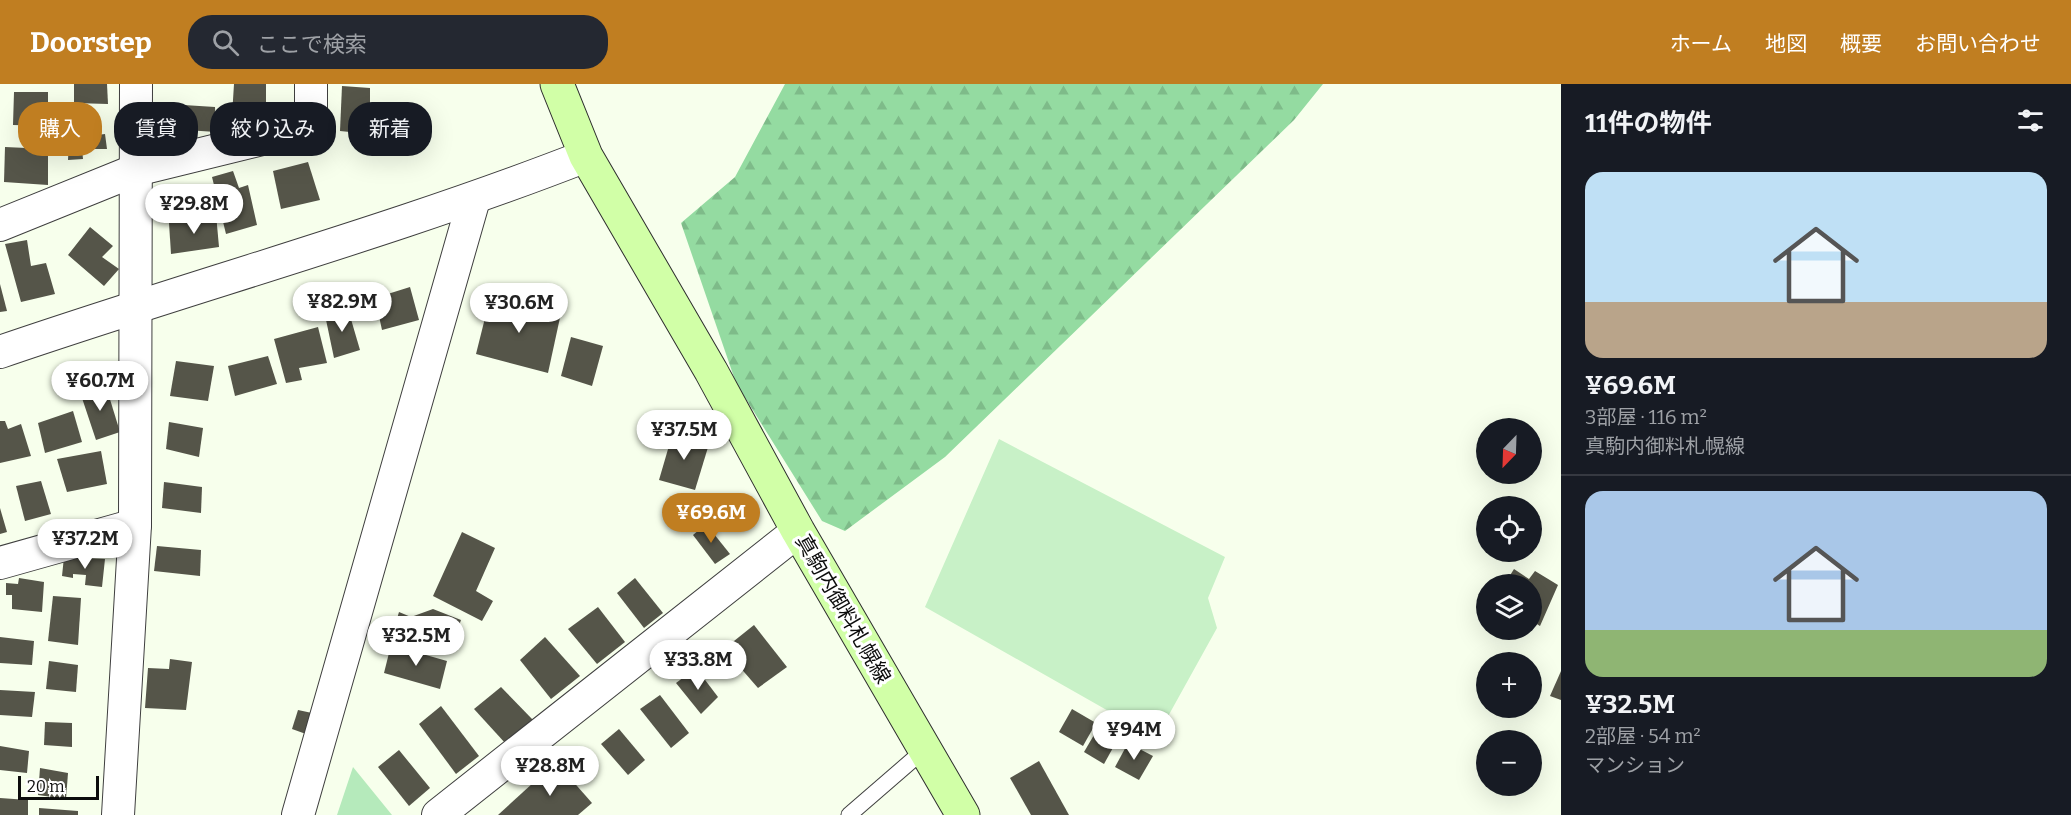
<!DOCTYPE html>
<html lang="ja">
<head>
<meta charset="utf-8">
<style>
  body { margin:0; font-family:Bitter,"Noto Sans JP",serif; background:#242831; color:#f1f3f6; height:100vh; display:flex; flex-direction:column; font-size:22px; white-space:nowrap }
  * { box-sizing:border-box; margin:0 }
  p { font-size:20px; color:#9ea1a6 }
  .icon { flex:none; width:33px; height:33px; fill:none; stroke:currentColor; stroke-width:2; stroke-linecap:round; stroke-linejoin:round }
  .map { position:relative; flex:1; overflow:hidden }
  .drawer { display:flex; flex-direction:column; background:#171b24; width:510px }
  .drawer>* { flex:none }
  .hud { position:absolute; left:18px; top:18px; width:570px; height:54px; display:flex; gap:12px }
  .needle { width:39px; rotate:203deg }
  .fabs { position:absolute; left:1476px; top:334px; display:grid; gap:12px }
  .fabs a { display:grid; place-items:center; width:66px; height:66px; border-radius:50%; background:#171b24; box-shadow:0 6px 24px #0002; font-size:30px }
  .scale { position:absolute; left:18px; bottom:15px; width:81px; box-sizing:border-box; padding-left:6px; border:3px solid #0c0c0c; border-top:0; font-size:16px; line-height:21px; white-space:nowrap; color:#0c0c0c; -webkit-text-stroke:4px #fff; paint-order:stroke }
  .price { position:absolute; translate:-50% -51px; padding:0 14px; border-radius:21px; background:#fff; color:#222; font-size:20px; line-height:39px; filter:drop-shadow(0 2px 3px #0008) }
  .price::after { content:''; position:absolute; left:50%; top:36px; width:18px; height:14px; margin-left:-9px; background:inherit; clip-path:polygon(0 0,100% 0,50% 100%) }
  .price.active { background:#c07e21; color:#fff }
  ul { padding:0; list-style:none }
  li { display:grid; align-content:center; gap:12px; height:318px; padding:0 24px }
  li+li { border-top:2px solid #363941 }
  li span { display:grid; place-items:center; height:186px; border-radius:18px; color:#555 }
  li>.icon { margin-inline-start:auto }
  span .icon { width:108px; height:108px; fill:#fffc; stroke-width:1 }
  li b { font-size:26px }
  h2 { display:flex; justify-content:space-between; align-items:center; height:72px; padding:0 24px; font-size:26px }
  .chip { padding:0 21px; border-radius:24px; background:#171b24; box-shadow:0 6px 24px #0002; font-size:21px; line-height:54px }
  .chip.active { background:#c07e21; color:#fff }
  header { display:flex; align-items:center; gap:36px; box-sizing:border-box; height:84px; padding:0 30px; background:#c07e21; color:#fff }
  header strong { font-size:28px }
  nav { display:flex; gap:33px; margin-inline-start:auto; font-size:21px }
  .search { width:420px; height:54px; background:#242831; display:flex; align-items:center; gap:15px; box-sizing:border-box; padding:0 21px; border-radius:24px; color:#9ea1a6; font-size:22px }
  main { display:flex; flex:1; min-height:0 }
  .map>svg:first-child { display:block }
  .forest { fill:url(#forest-firs) }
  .park { fill:#b5eabb }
  .pitch { fill:#c8f1c7 }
  .building { fill:#555549 }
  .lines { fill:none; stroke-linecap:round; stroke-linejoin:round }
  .service-casing { stroke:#3f3f3f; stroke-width:17 }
  .minor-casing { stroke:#3f3f3f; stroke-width:34 }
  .secondary-casing { stroke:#2e2e2e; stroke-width:35 }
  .service { stroke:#fff; stroke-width:15 }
  .minor { stroke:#fff; stroke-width:32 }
  .secondary { stroke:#d1ffa7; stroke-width:33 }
  .labels { text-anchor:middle; stroke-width:6; stroke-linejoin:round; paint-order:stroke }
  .street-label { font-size:21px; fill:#0c0c0c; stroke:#fff }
</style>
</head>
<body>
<header>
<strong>Doorstep</strong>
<div class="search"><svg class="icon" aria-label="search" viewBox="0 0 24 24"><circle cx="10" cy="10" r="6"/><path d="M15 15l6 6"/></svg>ここで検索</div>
<nav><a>ホーム</a><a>地図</a><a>概要</a><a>お問い合わせ</a></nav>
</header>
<main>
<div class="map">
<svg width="1561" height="731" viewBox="0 0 1561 731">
  <defs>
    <pattern id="forest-firs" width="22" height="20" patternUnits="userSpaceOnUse" patternTransform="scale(1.5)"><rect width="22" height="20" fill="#94dba1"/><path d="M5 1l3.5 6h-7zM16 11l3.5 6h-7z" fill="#7ebb89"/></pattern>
  </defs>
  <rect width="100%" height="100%" fill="#f7ffec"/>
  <!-- forest -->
  <path class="forest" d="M785 0H1323L1294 36 945 373 845 447 822 437 736 299 681 139 735 93Z"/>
  <!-- park -->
  <path class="park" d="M353 683 392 731H337Z"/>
  <!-- pitch -->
  <path class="pitch" d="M999 355 1225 473 1208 514 1217 544 1156 654 925 523Z"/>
  <!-- building -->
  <g class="building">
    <path d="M74 0H107L108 20 74 19Z"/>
    <path d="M234 0H266V37L245 35 241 49 231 48Z"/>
    <path d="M342 2 370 4V50L340 47Z"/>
    <path d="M14 8H48V42L13 41Z"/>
    <path d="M168 20 215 23 216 48 186 46 187 35 166 36Z"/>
    <path d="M70 33 96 34 97 51 105 50 107 65H82L83 75 68 76Z"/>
    <path d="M5 63 48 65V101L4 98Z"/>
    <path d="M308 78 320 116 281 125 273 87Z"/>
    <path d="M233 87 239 104 248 101 257 141 226 150 212 93Z"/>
    <path d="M216 130 219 163 171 170 169 139Z"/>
    <path d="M90 143 113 162 102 173 119 185 104 202 68 171Z"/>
    <path d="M27 156 31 182 46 179 55 210 21 218 5 160Z"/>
    <path d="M0 200 7 227 0 228Z"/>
    <path d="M410 203 419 236 382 246 375 214Z"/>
    <path d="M491 210 561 229 548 289 476 270Z"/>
    <path d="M348 225 360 266 334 274 325 231Z"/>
    <path d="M318 243 327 279 299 284 302 296 286 299 274 255Z"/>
    <path d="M571 253 603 262 592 302 561 292Z"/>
    <path d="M268 272 277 300 235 312 228 282Z"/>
    <path d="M176 277 214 282 208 317 170 312Z"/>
    <path d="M105 299 120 348 96 356 80 308Z"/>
    <path d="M73 327 82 358 45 369 38 339Z"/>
    <path d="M0 337H5L8 345 21 340 31 372 0 379Z"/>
    <path d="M169 338 203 344 199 373 166 365Z"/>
    <path d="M673 348 709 360 695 406 659 396Z"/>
    <path d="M101 367 107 400 67 408 57 375Z"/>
    <path d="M41 397 51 430 25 437 16 402Z"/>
    <path d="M164 398 202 403 201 429 162 424Z"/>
    <path d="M0 424 7 448 0 450Z"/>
    <path d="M706 440 730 470 715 480 693 451Z"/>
    <path d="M462 448 495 464 476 507 493 517 482 537 433 512Z"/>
    <path d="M157 462 201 466 200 492 154 487Z"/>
    <path d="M64 473 105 475 102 503 85 501 86 491 73 490V494L62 492Z"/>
    <path d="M1514 485 1529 495 1535 487 1558 501 1540 542 1532 537V501H1504Z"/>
    <path d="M19 494 44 498 42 528 12 525V511H6V499L18 500Z"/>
    <path d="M635 494 663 529 644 544 617 509Z"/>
    <path d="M53 512 81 514 78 561 48 557Z"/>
    <path d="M598 523 625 558 597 580 568 545Z"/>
    <path d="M433 525 461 536 451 564 416 552 414 559 392 551 399 528 411 533Z"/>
    <path d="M754 541 787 583 758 604 724 565Z"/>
    <path d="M0 553 34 557 32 581 0 579Z"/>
    <path d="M545 553 580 592 551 615 520 576Z"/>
    <path d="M391 561 447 577 440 605 384 589Z"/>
    <path d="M170 575 192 578 186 626 145 624 148 584 169 585Z"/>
    <path d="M49 577 78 581 76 608 46 605Z"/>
    <path d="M696 584 718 613 701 630 676 599Z"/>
    <path d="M1561 587V616L1550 612Z"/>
    <path d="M501 603 533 636 506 660 474 625Z"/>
    <path d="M0 606 35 608 32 633 0 631Z"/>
    <path d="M660 611 689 649 671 664 640 625Z"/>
    <path d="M441 622 479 672 456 690 419 640Z"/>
    <path d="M1072 625 1096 639 1083 662 1059 648Z"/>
    <path d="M298 626 312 629 306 650 292 645Z"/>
    <path d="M45 638 72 639V663L44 661Z"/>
    <path d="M1101 639 1120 651 1104 680 1084 668Z"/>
    <path d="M619 645 645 676 628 691 601 660Z"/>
    <path d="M1128 659 1153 672 1139 696 1115 683Z"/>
    <path d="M0 662 29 667 27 689 0 686Z"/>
    <path d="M399 666 430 704 409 722 378 683Z"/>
    <path d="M1039 677 1069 731H1031L1010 694Z"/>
    <path d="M556 678 592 719 578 731H498Z"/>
    <path d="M40 684 68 689 66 715 38 711Z"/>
    <path d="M0 714 28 716V731H0Z"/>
    <path d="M39 724 78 727V731H39Z"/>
  </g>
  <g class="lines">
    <!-- service casing -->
    <g class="service-casing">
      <path id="service" d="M849 731 924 666"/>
    </g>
    <!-- minor casing -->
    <g class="minor-casing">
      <g id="minor">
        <path d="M0 141 136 86 311 43V0"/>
        <path d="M0 268C195 201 394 147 586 72"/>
        <path d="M0 479 135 441"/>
        <path d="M118 731 135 441 136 0"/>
        <path d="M298 731 474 115"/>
        <path d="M438 731 798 447"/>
      </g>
    </g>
    <!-- secondary casing -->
    <g class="secondary-casing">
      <path id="secondary" d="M557 0 586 72 711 287 798 447 963 731"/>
    </g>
    <!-- service -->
    <use href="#service" class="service"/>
    <!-- minor -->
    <use href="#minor" class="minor"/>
    <!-- secondary -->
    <use href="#secondary" class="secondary"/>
  </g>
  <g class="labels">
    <!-- street labels -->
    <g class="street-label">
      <text transform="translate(843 525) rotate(60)" y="7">真駒内御料札幌線</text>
    </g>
  </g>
</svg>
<div class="fabs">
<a><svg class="needle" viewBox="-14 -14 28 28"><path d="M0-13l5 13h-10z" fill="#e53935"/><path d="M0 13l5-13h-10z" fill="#9ea1a6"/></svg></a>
<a><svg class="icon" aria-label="locate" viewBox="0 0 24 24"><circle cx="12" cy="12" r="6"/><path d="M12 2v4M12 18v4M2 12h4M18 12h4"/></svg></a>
<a><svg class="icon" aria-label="layers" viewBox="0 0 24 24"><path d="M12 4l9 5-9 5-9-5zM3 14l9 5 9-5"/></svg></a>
<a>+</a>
<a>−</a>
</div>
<div class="scale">20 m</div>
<b class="price" style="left:194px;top:151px">¥29.8M</b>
<b class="price" style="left:342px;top:249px">¥82.9M</b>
<b class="price" style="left:519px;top:250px">¥30.6M</b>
<b class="price" style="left:100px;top:328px">¥60.7M</b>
<b class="price" style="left:684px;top:377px">¥37.5M</b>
<b class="price active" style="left:711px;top:460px">¥69.6M</b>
<b class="price" style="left:85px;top:486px">¥37.2M</b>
<b class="price" style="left:416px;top:583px">¥32.5M</b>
<b class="price" style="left:698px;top:607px">¥33.8M</b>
<b class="price" style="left:1134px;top:677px">¥94M</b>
<b class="price" style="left:550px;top:713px">¥28.8M</b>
<div class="hud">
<a class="chip active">購入</a>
<a class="chip">賃貸</a>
<a class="chip">絞り込み</a>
<a class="chip">新着</a>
</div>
</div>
<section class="drawer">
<h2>11件の物件<svg class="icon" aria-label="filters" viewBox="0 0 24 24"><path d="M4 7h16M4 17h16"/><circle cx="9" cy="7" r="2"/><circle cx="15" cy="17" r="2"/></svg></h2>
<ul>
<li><span style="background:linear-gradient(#bfe0f5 70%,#b9a48a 0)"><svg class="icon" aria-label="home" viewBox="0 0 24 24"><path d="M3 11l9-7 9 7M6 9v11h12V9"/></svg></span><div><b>¥69.6M</b><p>3部屋 · 116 m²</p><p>真駒内御料札幌線</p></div></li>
<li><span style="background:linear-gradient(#a9c7e8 75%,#8fb573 0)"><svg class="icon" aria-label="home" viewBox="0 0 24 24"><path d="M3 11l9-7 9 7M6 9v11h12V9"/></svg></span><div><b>¥32.5M</b><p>2部屋 · 54 m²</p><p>マンション</p></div></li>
</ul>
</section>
</main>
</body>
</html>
